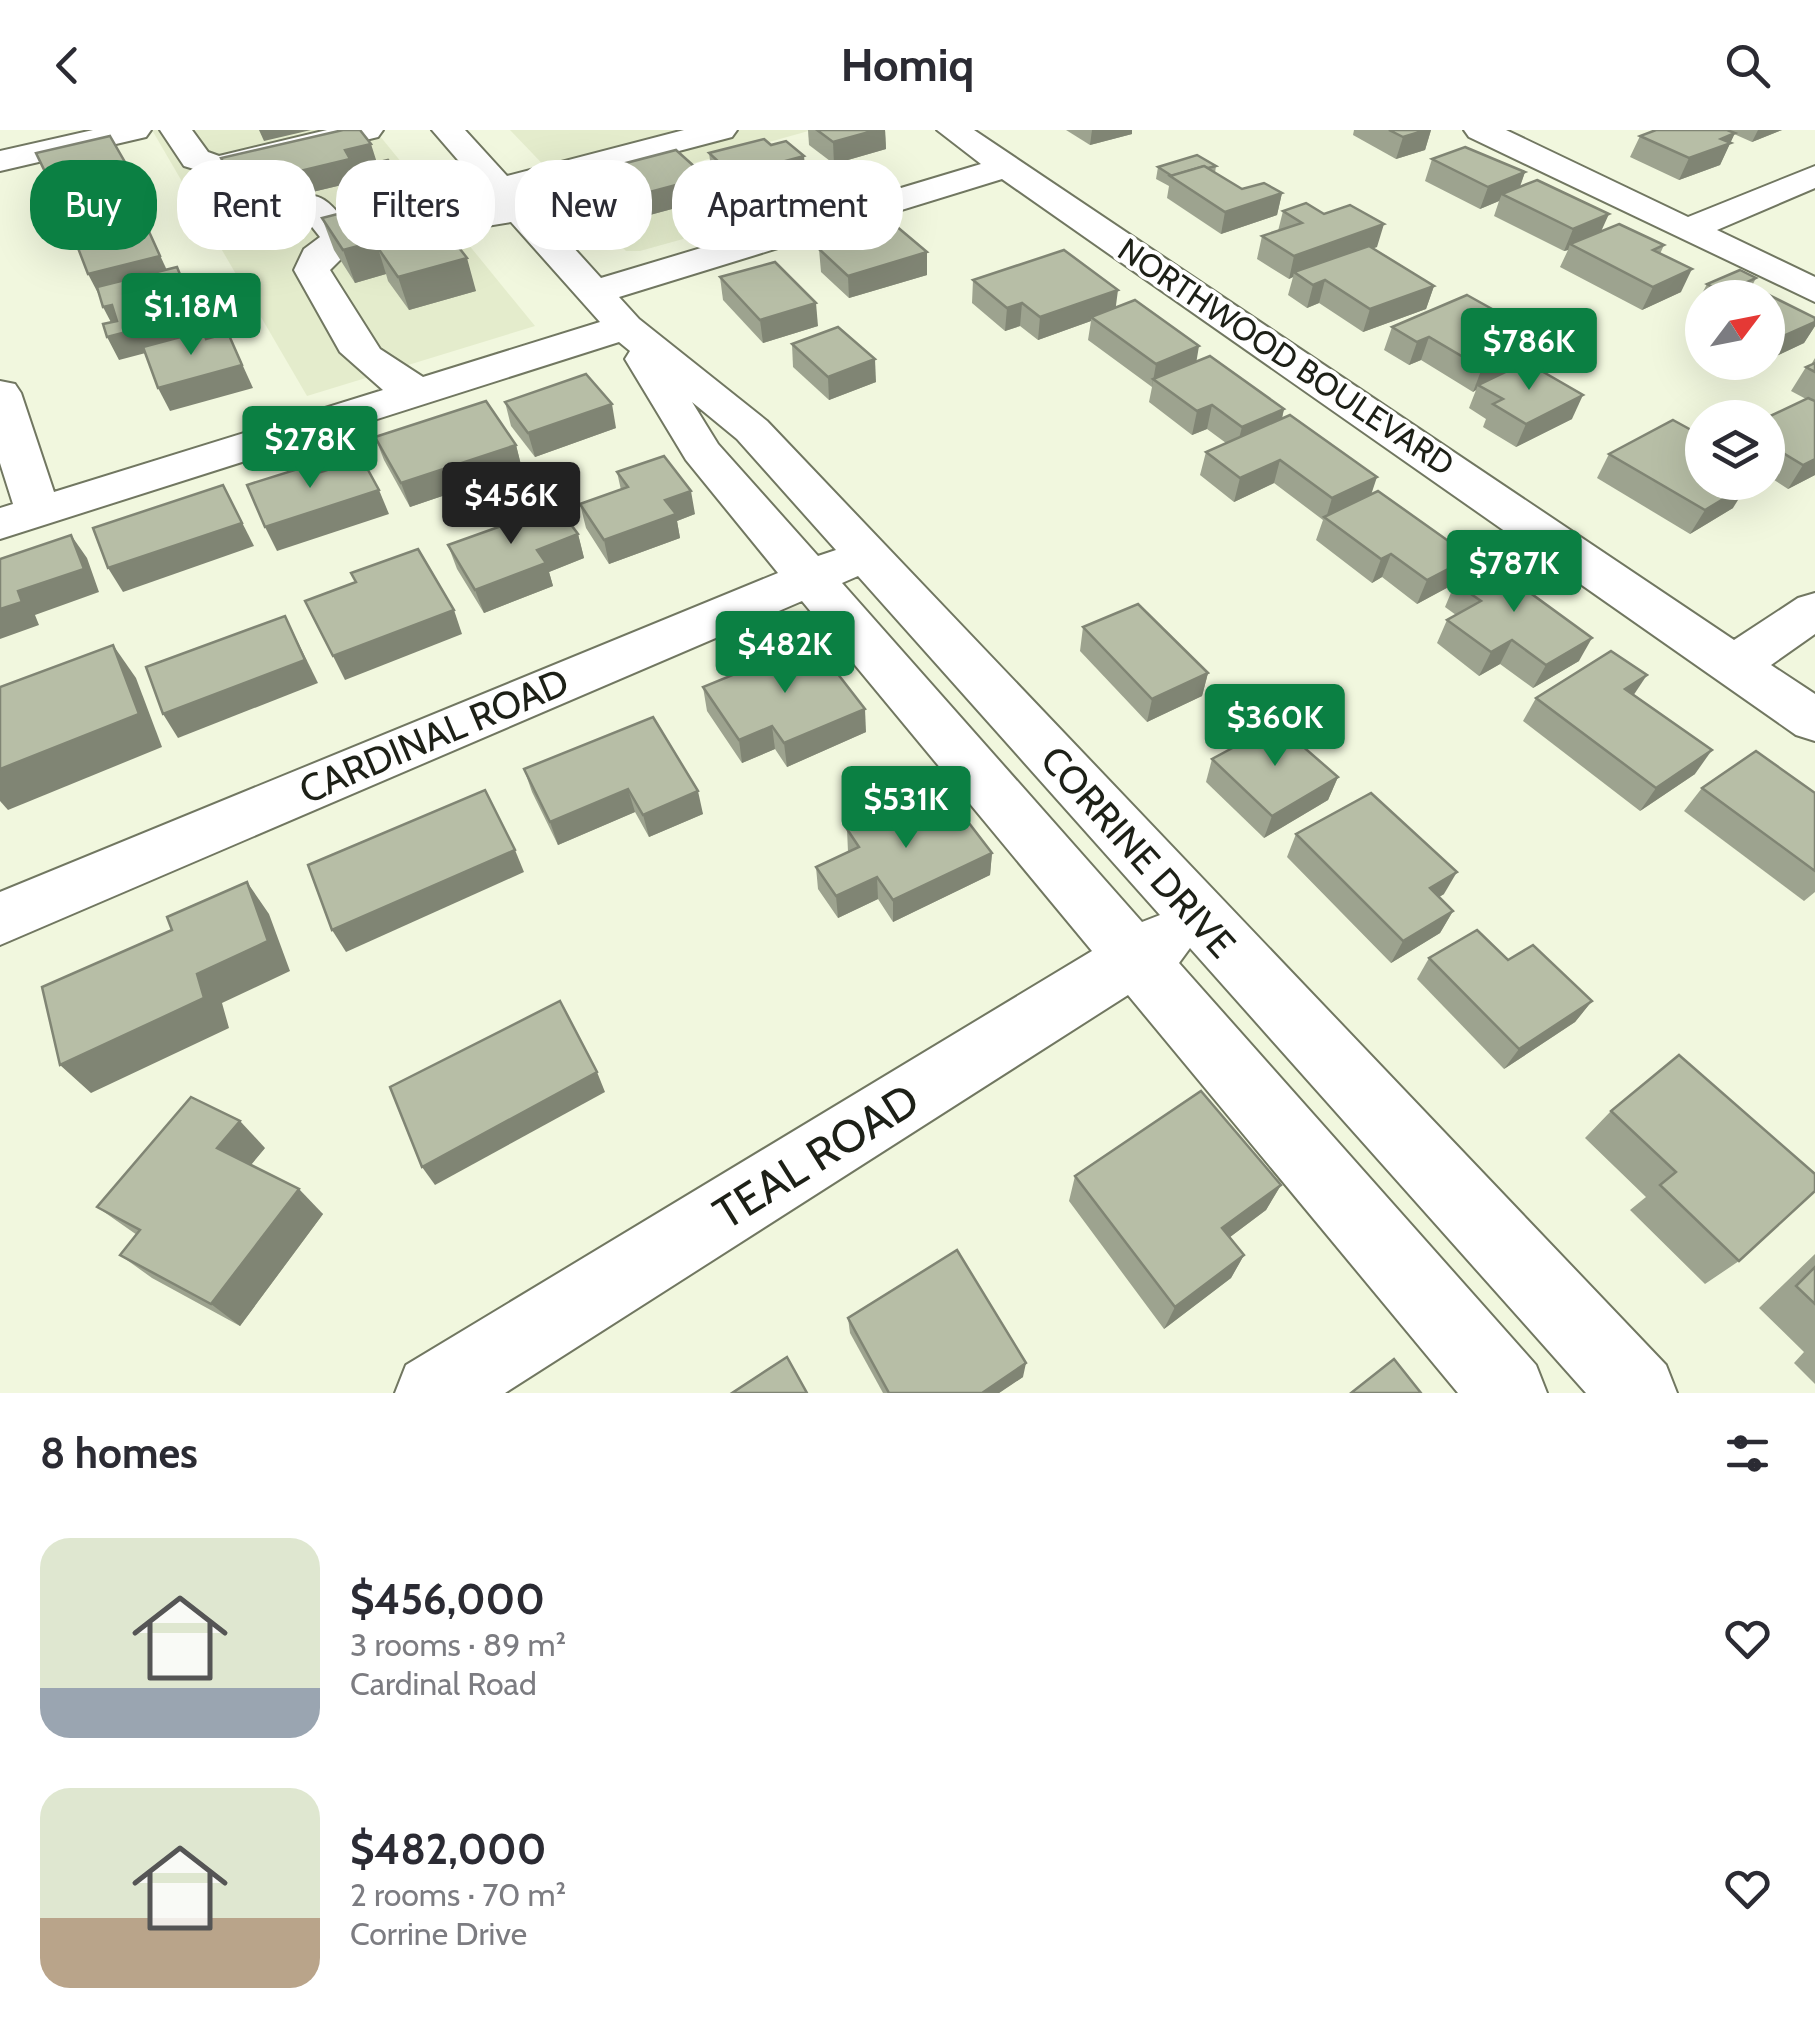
<!DOCTYPE html>
<html lang="en">
<head>
<meta charset="utf-8">
<style>
  body { margin:0; font-family:Cabin,sans-serif; background:#f7f7f7; color:#2b2b33; height:100vh; display:flex; flex-direction:column; font-size:38px; white-space:nowrap }
  * { box-sizing:border-box; margin:0 }
  p { font-size:32px; color:#7c7c81 }
  .icon { flex:none; width:55px; height:55px; fill:none; stroke:currentColor; stroke-width:2; stroke-linecap:round; stroke-linejoin:round }
  .map { position:relative; height:1263px; overflow:hidden }
  .details { display:flex; flex-direction:column; background:#fff; flex:1 }
  .details>* { flex:none }
  .guide { position:absolute; left:30px; top:30px; width:1000px; height:90px; display:flex; gap:20px }
  .needle { width:65px; rotate:58deg }
  .controls { position:absolute; left:1685px; top:150px; display:grid; gap:20px }
  .controls a { display:grid; place-items:center; width:100px; height:100px; border-radius:50%; background:#fff; box-shadow:0 10px 40px #0002; font-size:50px }
  .price { position:absolute; translate:-50% -85px; padding:0 22px; border-radius:10px; background:#0b8043; color:#fff; font-size:32px; line-height:65px; filter:drop-shadow(0 2px 5px #0008) }
  .price::after { content:''; position:absolute; left:50%; top:60px; width:30px; height:22px; margin-left:-15px; background:inherit; clip-path:polygon(0 0,100% 0,50% 100%) }
  .price.selected { background:#222; color:#fff }
  ul { padding:0; list-style:none }
  li { display:flex; align-items:center; gap:30px; height:250px; padding:0 40px }
  li span { display:grid; place-items:center; flex:none; width:280px; height:200px; border-radius:30px; color:#555 }
  li>.icon { margin-inline-start:auto }
  span .icon { width:120px; height:120px; fill:#fffc; stroke-width:1 }
  li b { font-size:42px }
  h2 { display:flex; justify-content:space-between; align-items:center; height:120px; padding:0 40px; font-size:42px }
  .tag { padding:0 35px; border-radius:40px; background:#fff; box-shadow:0 10px 40px #0002; font-size:35px; line-height:90px }
  .tag.selected { background:#0b8043; color:#fff }
  header { display:flex; justify-content:space-between; align-items:center; height:130px; padding:0 40px; background:#fff; font-size:45px; font-weight:700 }
  .map>svg:first-child { display:block }
  .built { fill:#e4eccc }
  .lines { fill:none; stroke-linecap:round; stroke-linejoin:round }
  .minor-casing { stroke:#717761; stroke-width:4 }
  .minor { fill:#fff; fill-rule:evenodd }
  .wall { fill:#9da38f }
  .shaded-wall { fill:#808574 }
  .building { fill:#b7bea6; stroke:#808574; stroke-width:2.5 }
  .labels { text-anchor:middle; stroke-width:8; stroke-linejoin:round; paint-order:stroke }
  .far-street-label { font-size:32px; fill:#1d2017; stroke:#fff }
  .street-label { font-size:38px; fill:#1d2017; stroke:#fff }
  .near-street-label { font-size:45px; fill:#1d2017; stroke:#fff }
</style>
</head>
<body>
<header><svg class="icon" aria-label="back" viewBox="0 0 24 24"><path d="M15 5l-7 7 7 7"/></svg>Homiq<svg class="icon" aria-label="search" viewBox="0 0 24 24"><circle cx="10" cy="10" r="6"/><path d="M15 15l6 6"/></svg></header>
<div class="map">
<svg width="1815" height="1263" viewBox="0 0 1815 1263">
  <rect width="100%" height="100%" fill="#f1f7de"/>
  <!-- built -->
  <g class="built">
    <path d="M152 0H375L535 196 307 266Z"/>
    <path d="M510 0H812L683 36 744 92 640 121H626Z"/>
  </g>
  <g class="lines">
    <!-- minor casing -->
    <g class="minor-casing">
      <g id="minor">
        <path d="M93 0H151L146 7 0 41V21Z"/>
        <path d="M160 0H192L208 22 219 26 327 0H383L378 7 217 46 184 36Z"/>
        <path d="M432 0H465L507 46 684 0H737L732 7 523 62 601 148 981 34 937 0H974L1734 510 1798 468 1815 463V504L1771 535 1815 564V611L1796 605 1002 49 619 167 639 189 767 291 1666 1235 1677 1263H1586L1190 818 1179 833 1536 1235 1547 1263H1458L1128 865 505 1263H395L406 1235 1092 821 802 471 0 815V762L778 443 686 330 625 229 630 221 619 212 0 409V378L13 374 0 333V251L15 254 21 263 54 362 383 260 340 222 294 140 304 119 320 107 294 74 299 67C324 60 334 79 350 97L495 73ZM511 92 600 192 423 247 380 219 330 140 352 118ZM692 272 737 309 836 420 818 426 718 314ZM858 446 1160 785 1142 792 842 453Z"/>
        <path d="M1464 0H1506L1688 87 1815 36V58L1717 100 1815 147V172L1469 7Z"/>
      </g>
    </g>
    <!-- minor -->
    <use href="#minor" class="minor"/>
  </g>
  <!-- wall -->
  <g class="wall">
    <path d="M808 0H885L886 19 834 34 809 15Z"/>
    <path d="M1066 0H1132V4L1090 15Z"/>
    <path d="M1354 0H1431L1425 20 1396 29 1353 5Z"/>
    <path d="M1656 0H1782L1752 12 1734 4 1720 35 1679 50 1630 27 1640 6Z"/>
    <path d="M709 23 806 47 736 67 712 45Z"/>
    <path d="M221 28 377 32 415 63 418 71 476 161 409 180 388 151 386 144 355 153 334 120 322 88 364 77 353 62 350 53 246 78 230 50Z"/>
    <path d="M1432 29 1525 42 1520 57 1601 101 1664 115 1660 124 1681 162 1642 180 1560 137 1568 120 1564 121 1494 86 1499 71 1480 79 1425 51Z"/>
    <path d="M1216 36 1215 43 1242 59 1282 63 1277 85 1221 104 1167 68 1169 56 1156 49 1158 37Z"/>
    <path d="M603 39 709 69 635 89 607 61Z"/>
    <path d="M1283 81 1377 117 1372 118 1434 156 1426 179 1363 202 1319 173 1307 178 1288 165 1293 147 1289 149 1257 129 1262 106 1278 101Z"/>
    <path d="M868 96 927 145 849 168 821 142 819 119 868 105Z"/>
    <path d="M1740 140 1756 148 1752 156 1815 188V196L1804 213 1768 230V168H1702V181L1695 177 1707 154Z"/>
    <path d="M720 147 818 196 763 213 723 170Z"/>
    <path d="M973 150 1115 178 1196 232 1284 279 1282 289 1372 364 1460 451 1524 459 1579 531 1533 558 1500 534 1479 546 1437 513 1447 490 1456 485 1445 477 1455 453 1417 474 1382 447 1372 453 1316 410 1323 390 1274 353 1234 372 1200 345 1206 322 1226 313 1207 299 1192 305 1149 272 1152 257 1088 210 1091 191 1038 210 1020 196 1005 201 972 173Z"/>
    <path d="M1392 197 1536 232 1530 235 1572 289 1516 317 1483 297 1486 289 1469 278 1476 260 1473 262 1421 230 1409 235 1384 220Z"/>
    <path d="M792 214 876 252 829 270 793 237Z"/>
    <path d="M1815 228V345L1788 359 1768 346V288L1806 269 1791 261 1806 237 1813 234 1812 233Z"/>
    <path d="M505 272 616 298 535 327 511 296Z"/>
    <path d="M375 307 516 315 522 339 410 377 384 330Z"/>
    <path d="M1609 324 1733 378 1690 404 1597 348Z"/>
    <path d="M617 342 695 384 677 391 680 408 609 434 586 398 580 374 621 360Z"/>
    <path d="M578 404 584 428 549 442 553 456 484 483 457 439 448 415Z"/>
    <path d="M1083 497 1208 543 1202 566 1147 592 1080 521Z"/>
    <path d="M703 557 866 602 787 637 775 619 742 633 707 581Z"/>
    <path d="M1634 565 1695 644 1640 681 1523 591 1536 568Z"/>
    <path d="M653 587 703 684 649 707 635 682 558 715 532 662 524 639Z"/>
    <path d="M1212 629 1338 647 1328 670 1264 708 1206 652Z"/>
    <path d="M1702 658 1815 663V762L1804 771 1684 681Z"/>
    <path d="M908 691 992 723 990 745 893 792 878 769 838 788 818 759 816 737 848 722 847 699Z"/>
    <path d="M1296 704 1444 764 1439 767 1453 781 1440 803 1391 833 1287 727Z"/>
    <path d="M1429 828 1508 830 1592 871 1575 892 1504 939 1417 849Z"/>
    <path d="M1679 925 1739 1131 1705 1154 1630 1080 1646 1067 1585 1008 1611 981Z"/>
    <path d="M265 1018 251 1035 323 1084 240 1196 152 1148 120 1125 137 1105 97 1077Z"/>
    <path d="M1075 1046 1281 1055 1266 1080 1230 1107 1244 1125 1231 1148 1164 1199 1069 1071Z"/>
    <path d="M1815 1124V1254L1794 1233 1804 1222 1759 1178Z"/>
    <path d="M848 1188 1023 1247 999 1263H883L850 1203Z"/>
  </g>
  <!-- shaded-wall -->
  <g class="shaded-wall">
    <path d="M259 0H311L264 11Z"/>
    <path d="M876 0H885L886 19 834 34 833 12Z"/>
    <path d="M1092 0H1132V4L1090 15Z"/>
    <path d="M1426 0H1431L1425 20 1396 29 1403 7Z"/>
    <path d="M1758 0H1782L1752 12Z"/>
    <path d="M1735 3 1720 35 1679 50 1689 28 1721 9Z"/>
    <path d="M371 14 378 36 346 40 350 53 246 78 237 56 345 20Z"/>
    <path d="M804 26 806 47 736 67 733 45Z"/>
    <path d="M126 34 137 55 61 74 50 52Z"/>
    <path d="M1525 42 1517 64H1502L1499 71 1480 79 1488 57Z"/>
    <path d="M706 47 709 69 635 89 631 67Z"/>
    <path d="M137 61 148 83 131 87 141 107 85 121 74 99 53 104 41 82Z"/>
    <path d="M415 63 422 85 372 74Z"/>
    <path d="M1282 63 1277 85 1221 104 1225 82Z"/>
    <path d="M1609 84 1599 106 1570 114 1568 120 1564 121 1573 99Z"/>
    <path d="M1384 94 1377 117 1298 145 1294 142 1293 147 1289 149 1294 126Z"/>
    <path d="M146 95 171 149 100 167 88 144Z"/>
    <path d="M408 103 418 135 378 118 386 144 355 153 343 120Z"/>
    <path d="M927 122V145L849 168 848 146Z"/>
    <path d="M467 128 476 161 409 180 398 147Z"/>
    <path d="M177 137 198 185 187 188 195 210 119 230 107 207Z"/>
    <path d="M1692 139 1681 162 1642 180 1653 157Z"/>
    <path d="M1325 150 1319 173 1307 178 1313 155Z"/>
    <path d="M1434 156 1426 179 1363 202 1370 179Z"/>
    <path d="M1118 160 1115 183 1091 187V191L1038 210 1040 187Z"/>
    <path d="M816 173 818 196 763 213 760 190Z"/>
    <path d="M1022 173 1020 196 1005 201 1007 178Z"/>
    <path d="M112 175 124 198 115 200 103 177Z"/>
    <path d="M1815 192V196L1804 213 1768 230 1779 208Z"/>
    <path d="M228 203 253 258 170 281 158 258Z"/>
    <path d="M1429 207 1421 230 1409 235 1417 212Z"/>
    <path d="M1546 209 1536 232 1482 257 1478 255 1476 260 1473 262 1482 238Z"/>
    <path d="M1199 216 1195 240 1153 249 1152 257 1156 234Z"/>
    <path d="M875 229 876 252 829 270 828 247Z"/>
    <path d="M1583 265 1572 289 1516 317 1526 294Z"/>
    <path d="M612 274 616 298 535 327 528 303Z"/>
    <path d="M1212 275 1207 299 1192 305 1197 281Z"/>
    <path d="M1284 279 1278 303 1236 320 1242 297Z"/>
    <path d="M516 315 522 339 410 377 401 353Z"/>
    <path d="M1815 329V345L1788 359 1803 335Z"/>
    <path d="M1280 330 1274 353 1234 372 1240 348Z"/>
    <path d="M1377 347 1369 371 1326 388 1332 368Z"/>
    <path d="M1748 354 1733 378 1690 404 1705 380Z"/>
    <path d="M223 355 254 416 123 462 108 438Z"/>
    <path d="M379 360 389 384 277 421 265 397Z"/>
    <path d="M691 361 695 384 677 391 680 408 609 434 604 410 665 370Z"/>
    <path d="M578 404 584 428 549 442 553 456 484 483 475 460 537 420Z"/>
    <path d="M71 405 87 428 99 462 35 485 39 495 0 509V479Z"/>
    <path d="M1391 424 1382 447 1372 453 1381 429Z"/>
    <path d="M1471 427 1460 451 1417 474 1427 450Z"/>
    <path d="M1529 448 1518 472V454Z"/>
    <path d="M454 480 462 504 345 550 333 526Z"/>
    <path d="M285 486 318 553 178 608 163 584Z"/>
    <path d="M1592 508 1579 531 1533 558 1546 535Z"/>
    <path d="M1512 510 1500 534 1479 546 1491 522Z"/>
    <path d="M113 515 136 548 162 617 8 680 0 671V639Z"/>
    <path d="M1208 543 1202 566 1147 592 1152 569Z"/>
    <path d="M1647 545 1631 569 1625 559Z"/>
    <path d="M865 579 866 602 787 637 784 613Z"/>
    <path d="M772 596 775 619 742 633 739 610Z"/>
    <path d="M1712 620 1695 644 1640 681 1656 658Z"/>
    <path d="M1338 647 1328 670 1264 708 1272 686Z"/>
    <path d="M628 659 635 682 558 715 550 692Z"/>
    <path d="M698 661 703 684 649 707 643 685Z"/>
    <path d="M515 720 524 742 346 822 332 800Z"/>
    <path d="M992 723 990 745 893 792V770Z"/>
    <path d="M1457 742 1444 764 1418 780 1430 758Z"/>
    <path d="M877 747 878 769 838 788 836 766Z"/>
    <path d="M247 752 269 784 290 841 222 873 229 898 91 963 60 935 197 844Z"/>
    <path d="M1453 781 1440 803 1391 833 1403 811Z"/>
    <path d="M1592 871 1575 892 1504 939 1519 919Z"/>
    <path d="M597 942 605 962 435 1055 422 1037Z"/>
    <path d="M240 991 265 1018 243 1044 217 1018Z"/>
    <path d="M1281 1055 1266 1080 1210 1122 1222 1098Z"/>
    <path d="M299 1059 323 1084 240 1196 211 1174Z"/>
    <path d="M1244 1125 1231 1148 1164 1199 1175 1177Z"/>
    <path d="M1026 1233 1023 1247 999 1263H982Z"/>
  </g>
  <!-- building -->
  <g class="building">
    <path d="M343 0H360L371 14 345 20 350 29 237 56 221 28Z"/>
    <path d="M817 0H876L833 12Z"/>
    <path d="M1389 0H1426L1403 7Z"/>
    <path d="M1656 0H1727L1735 3 1721 9 1731 13 1689 28 1640 6Z"/>
    <path d="M110 6 126 34 50 52 36 23Z"/>
    <path d="M764 9 771 15 786 11 804 26 733 45 709 23Z"/>
    <path d="M1465 17 1525 42 1488 57 1432 29Z"/>
    <path d="M676 20 706 47 631 67 603 39Z"/>
    <path d="M1197 25 1216 36 1208 38 1204 36 1172 46 1158 37Z"/>
    <path d="M388 30 415 63 372 74 346 40Z"/>
    <path d="M1204 36 1242 59 1264 53 1282 63 1225 82 1170 46Z"/>
    <path d="M127 43 137 61 120 65 130 84 74 99 63 76 41 82 34 66Z"/>
    <path d="M1537 50 1609 84 1573 99 1502 64Z"/>
    <path d="M404 67 409 74 422 70 467 128 398 147 378 118 412 109 408 103 343 120 322 88Z"/>
    <path d="M1306 73 1324 84 1350 75 1384 94 1294 126 1262 106 1302 93 1283 81Z"/>
    <path d="M889 90 927 122 848 146 819 119 875 103 868 96Z"/>
    <path d="M126 92 129 99 146 95 160 126 88 144 73 105Z"/>
    <path d="M1619 94 1664 115 1653 120 1692 139 1653 157 1570 114Z"/>
    <path d="M1369 116 1434 156 1370 179 1325 150 1313 155 1294 142Z"/>
    <path d="M1064 120 1118 160 1040 187 1022 173 1007 178 973 150Z"/>
    <path d="M775 132 816 173 760 190 720 147Z"/>
    <path d="M177 137 187 162 176 165 184 187 107 207 103 194 117 191 112 175 103 177 97 157Z"/>
    <path d="M1740 140 1756 148 1745 153 1815 188V192L1779 208 1768 202V168H1725L1730 166 1707 154Z"/>
    <path d="M1467 165 1546 209 1482 238 1429 207 1417 212 1392 197Z"/>
    <path d="M1135 170 1199 216 1156 234 1091 187Z"/>
    <path d="M838 197 875 229 828 247 792 214Z"/>
    <path d="M203 201 206 209 228 203 242 235 158 258 143 217Z"/>
    <path d="M1210 226 1284 279 1242 297 1212 275 1197 281 1153 249Z"/>
    <path d="M1526 232 1583 265 1526 294 1493 274 1503 269 1478 255Z"/>
    <path d="M1815 233V242L1806 237Z"/>
    <path d="M586 244 612 274 528 303 505 272Z"/>
    <path d="M1808 268 1815 271V329L1803 335 1768 314V288H1766Z"/>
    <path d="M486 271 516 315 401 353 375 307Z"/>
    <path d="M1290 285 1377 347 1332 368 1280 330 1240 348 1206 322Z"/>
    <path d="M1673 290 1702 306V352H1745L1748 354 1705 380 1609 324Z"/>
    <path d="M664 326 691 361 665 370 676 384 604 410 580 374 628 357 617 342Z"/>
    <path d="M362 329 379 360 265 397 247 355 317 333 321 342Z"/>
    <path d="M223 355 242 393 108 438 93 398Z"/>
    <path d="M1378 361 1471 427 1427 450 1391 424 1381 429 1324 387Z"/>
    <path d="M557 376 578 404 537 420 546 433 475 460 448 415Z"/>
    <path d="M71 405 84 439 18 461 22 472 0 479V429Z"/>
    <path d="M418 419 454 480 333 526 305 471 356 452 351 443Z"/>
    <path d="M1501 428 1529 448 1518 454 1592 508 1546 535 1512 510 1491 522 1447 490 1481 471 1455 453Z"/>
    <path d="M1138 474 1208 543 1152 569 1083 497Z"/>
    <path d="M285 486 305 530 163 584 146 537Z"/>
    <path d="M813 512 865 579 784 613 772 596 739 610 703 557Z"/>
    <path d="M113 515 139 584 0 639V557Z"/>
    <path d="M1611 521 1647 545 1625 559 1712 620 1656 658 1536 568Z"/>
    <path d="M653 587 698 661 643 685 628 659 550 692 524 639Z"/>
    <path d="M1277 594 1338 647 1272 686 1212 629Z"/>
    <path d="M1756 621 1815 663V741L1702 658Z"/>
    <path d="M485 660 515 720 332 800 308 735Z"/>
    <path d="M1371 663 1457 742 1430 758 1453 781 1403 811 1296 704Z"/>
    <path d="M952 671 992 723 893 770 877 747 836 766 816 737 859 717 847 699 896 677 908 691Z"/>
    <path d="M247 752 268 811 197 844 204 868 60 935 42 857 172 800 167 787Z"/>
    <path d="M1477 800 1508 830 1533 815 1592 871 1519 919 1429 828Z"/>
    <path d="M560 871 597 942 422 1037 390 957Z"/>
    <path d="M1679 925 1815 1044V1061L1739 1131 1660 1055 1676 1042 1611 981Z"/>
    <path d="M1201 961 1281 1055 1222 1098 1244 1125 1175 1177 1075 1046Z"/>
    <path d="M191 967 240 991 217 1018 299 1059 211 1174 120 1125 140 1100 97 1077Z"/>
    <path d="M957 1120 1026 1233 982 1263H889L848 1188Z"/>
    <path d="M1815 1137V1174L1796 1156Z"/>
    <path d="M787 1227 807 1263H732Z"/>
    <path d="M1394 1229 1421 1263H1351Z"/>
  </g>
  <g class="labels">
    <!-- far-street labels -->
    <g class="far-street-label">
      <text transform="translate(1286 227) rotate(34)" y="11">NORTHWOOD BOULEVARD</text>
    </g>
    <!-- street labels -->
    <g class="street-label">
      <text transform="translate(434 606) rotate(-23)" y="13">CARDINAL ROAD</text>
      <text transform="translate(1138 722) rotate(48)" y="13">CORRINE DRIVE</text>
    </g>
    <!-- near-street labels -->
    <g class="near-street-label">
      <text transform="translate(816 1026) rotate(-32)" y="16">TEAL ROAD</text>
    </g>
  </g>
</svg>
<div class="controls">
<a><svg class="needle" viewBox="-14 -14 28 28"><path d="M0-13l5 13h-10z" fill="#e53935"/><path d="M0 13l5-13h-10z" fill="#7c7c81"/></svg></a>
<a><svg class="icon" aria-label="layers" viewBox="0 0 24 24"><path d="M12 4l9 5-9 5-9-5zM3 14l9 5 9-5"/></svg></a>
</div>
<b class="price" style="left:191px;top:228px">$1.18M</b>
<b class="price" style="left:1529px;top:263px">$786K</b>
<b class="price" style="left:310px;top:361px">$278K</b>
<b class="price selected" style="left:511px;top:417px">$456K</b>
<b class="price" style="left:1514px;top:485px">$787K</b>
<b class="price" style="left:785px;top:566px">$482K</b>
<b class="price" style="left:1275px;top:639px">$360K</b>
<b class="price" style="left:906px;top:721px">$531K</b>
<div class="guide">
<a class="tag selected">Buy</a>
<a class="tag">Rent</a>
<a class="tag">Filters</a>
<a class="tag">New</a>
<a class="tag">Apartment</a>
</div>
</div>
<section class="details">
<h2>8 homes<svg class="icon" aria-label="filters" viewBox="0 0 24 24"><path d="M4 7h16M4 17h16"/><circle cx="9" cy="7" r="2"/><circle cx="15" cy="17" r="2"/></svg></h2>
<ul>
<li><span style="background:linear-gradient(#dfe7d0 75%,#9aa5b1 0)"><svg class="icon" aria-label="home" viewBox="0 0 24 24"><path d="M3 11l9-7 9 7M6 9v11h12V9"/></svg></span><div><b>$456,000</b><p>3 rooms · 89 m²</p><p>Cardinal Road</p></div><svg class="icon" aria-label="heart" viewBox="0 0 24 24"><path d="M12 20l-8-8c-3-5 5-10 8-4 3-6 11-1 8 4z"/></svg></li>
<li><span style="background:linear-gradient(#dfe7d0 65%,#b9a48a 0)"><svg class="icon" aria-label="home" viewBox="0 0 24 24"><path d="M3 11l9-7 9 7M6 9v11h12V9"/></svg></span><div><b>$482,000</b><p>2 rooms · 70 m²</p><p>Corrine Drive</p></div><svg class="icon" aria-label="heart" viewBox="0 0 24 24"><path d="M12 20l-8-8c-3-5 5-10 8-4 3-6 11-1 8 4z"/></svg></li>
</ul>
</section>
</body>
</html>
